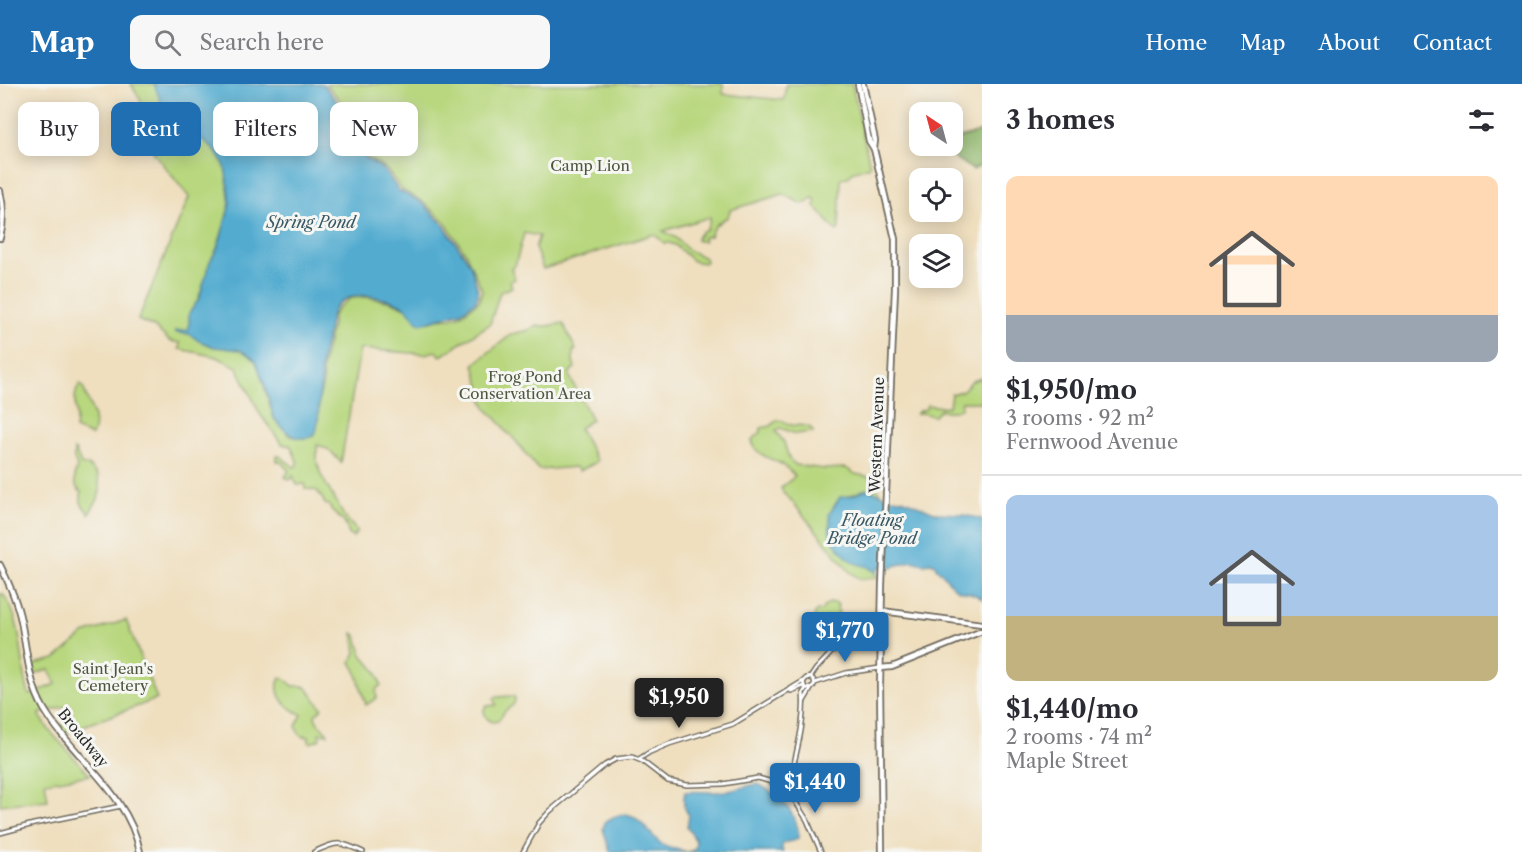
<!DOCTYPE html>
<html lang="en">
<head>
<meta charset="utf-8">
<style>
  body { margin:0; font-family:"Libre Caslon Text",serif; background:#f7f7f7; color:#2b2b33; height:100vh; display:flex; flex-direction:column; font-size:22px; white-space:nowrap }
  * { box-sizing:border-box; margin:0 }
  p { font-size:20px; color:#7c7c81 }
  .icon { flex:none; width:33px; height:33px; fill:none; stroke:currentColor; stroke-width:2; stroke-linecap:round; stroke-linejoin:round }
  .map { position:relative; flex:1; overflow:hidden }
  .side { display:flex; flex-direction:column; background:#fff; width:540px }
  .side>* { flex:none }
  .banner { position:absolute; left:18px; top:18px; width:570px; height:54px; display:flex; gap:12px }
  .needle { width:39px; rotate:324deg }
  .tools { position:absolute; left:909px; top:18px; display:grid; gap:12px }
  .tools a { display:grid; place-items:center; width:54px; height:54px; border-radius:12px; background:#fff; box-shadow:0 3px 15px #0003; font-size:30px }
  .price { position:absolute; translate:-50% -51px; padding:0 14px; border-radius:6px; background:#1f6fb2; color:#fff; font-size:20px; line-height:39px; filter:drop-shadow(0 2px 3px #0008) }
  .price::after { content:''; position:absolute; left:50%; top:36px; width:18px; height:14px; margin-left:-9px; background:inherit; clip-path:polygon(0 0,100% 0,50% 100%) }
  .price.selected { background:#222; color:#fff }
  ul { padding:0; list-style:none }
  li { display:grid; align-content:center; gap:12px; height:318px; padding:0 24px }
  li+li { border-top:2px solid #e1e1e2 }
  li span { display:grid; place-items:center; height:186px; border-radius:12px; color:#555 }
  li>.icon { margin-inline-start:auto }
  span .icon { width:108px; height:108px; fill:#fffc; stroke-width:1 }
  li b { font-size:26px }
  h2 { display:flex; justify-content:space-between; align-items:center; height:72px; padding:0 24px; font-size:26px }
  .tag { padding:0 21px; border-radius:12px; background:#fff; box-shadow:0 3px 15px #0003; font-size:21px; line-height:54px }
  .tag.selected { background:#1f6fb2; color:#fff }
  header { display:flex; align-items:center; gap:36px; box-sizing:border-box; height:84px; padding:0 30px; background:#1f6fb2; color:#fff }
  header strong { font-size:28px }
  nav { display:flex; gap:33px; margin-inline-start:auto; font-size:21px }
  .search { width:420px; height:54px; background:#f7f7f7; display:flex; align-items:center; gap:15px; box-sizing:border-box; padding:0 21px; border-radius:12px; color:#7c7c81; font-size:22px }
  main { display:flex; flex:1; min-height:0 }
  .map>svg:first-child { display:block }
  .green { fill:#b8d77e; stroke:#728154; stroke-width:1.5 }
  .forest { fill:#92b86d; stroke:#5e724c; stroke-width:1.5 }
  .water { fill:#52acd0; stroke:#3e6c7e; stroke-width:1.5 }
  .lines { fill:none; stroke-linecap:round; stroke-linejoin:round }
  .minor-casing { stroke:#706a5f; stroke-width:6 }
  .major-casing { stroke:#706a5f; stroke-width:8 }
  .minor { stroke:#fff; stroke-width:3 }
  .major { stroke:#fff; stroke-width:4.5 }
  .labels { text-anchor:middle; stroke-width:6; stroke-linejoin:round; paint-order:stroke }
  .park-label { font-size:15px; fill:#4e5640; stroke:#f6f6f2 }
  .street-label { font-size:15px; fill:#2b2b2b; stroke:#f6f6f2 }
  .water-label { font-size:16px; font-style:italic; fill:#395865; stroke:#f6f6f2 }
</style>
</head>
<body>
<header>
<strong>Map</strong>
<div class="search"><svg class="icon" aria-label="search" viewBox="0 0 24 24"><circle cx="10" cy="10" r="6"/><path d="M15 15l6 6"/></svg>Search here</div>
<nav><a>Home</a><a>Map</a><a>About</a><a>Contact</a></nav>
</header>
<main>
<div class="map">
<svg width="982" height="768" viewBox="0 0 982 768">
  <rect width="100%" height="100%" fill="#f6f6f2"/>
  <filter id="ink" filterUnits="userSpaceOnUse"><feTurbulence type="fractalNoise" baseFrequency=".0167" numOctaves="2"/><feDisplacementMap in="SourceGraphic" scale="12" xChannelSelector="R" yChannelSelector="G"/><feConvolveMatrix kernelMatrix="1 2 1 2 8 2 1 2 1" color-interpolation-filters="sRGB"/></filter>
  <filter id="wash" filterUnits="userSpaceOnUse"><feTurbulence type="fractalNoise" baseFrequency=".008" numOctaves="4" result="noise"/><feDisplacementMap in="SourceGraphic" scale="24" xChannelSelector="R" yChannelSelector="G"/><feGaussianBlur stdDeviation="1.35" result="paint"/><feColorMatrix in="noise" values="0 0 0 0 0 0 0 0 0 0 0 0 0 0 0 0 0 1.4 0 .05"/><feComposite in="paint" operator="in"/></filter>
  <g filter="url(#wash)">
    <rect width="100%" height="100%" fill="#efdfbf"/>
    <!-- green -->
    <g class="green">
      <path d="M131 0H154L226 77 230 122 217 165 207 185 205 199 199 212 196 222 242 262 257 279 274 335 284 344 288 351C297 354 308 357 315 350L317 323 323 299 322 284 324 274 332 241 333 231 339 223 351 214 366 213 392 218 413 227 419 239H424L437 235 453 234 460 231 479 217 482 206 466 170 445 138 422 117 402 106 386 85 370 75 364 69 339 15 326 0H723V10L784 16 786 0H852L870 82 852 88 850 92 841 95 839 144 837 147C829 141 824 130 815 123L816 117 814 114H812L808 118 802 120 783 110 730 126 728 133C719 137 712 142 710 152L703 153 704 157H698L696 155 702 147 707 146C707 141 711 138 710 133L663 147 675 153 688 166 705 174 706 177 704 179 693 177 675 161 669 159H664L654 150 543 185 535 164 539 152 524 149 515 182 511 184 515 195 510 197 512 203 500 208 490 240 441 272 436 267 425 270 360 265 341 379C334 370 328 363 317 361V378L321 391 344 432 357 447V449H356L353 453 349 451C348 446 346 441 343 437 337 431 332 429 329 421L325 420C319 408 319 405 305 405V400L297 401 293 392 290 396 285 393 289 387 282 379 277 377V372H280L294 383 297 381V377L291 362 282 360 260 330 237 283 217 273 179 265 180 259 170 257 154 243 138 236 189 113 153 68 165 65 171 37 141 27V17Z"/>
      <path d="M563 239 576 266 573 267V278L575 284 572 286 569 291 592 336 579 344 597 377 593 380 579 387 576 383 539 386 510 350 506 348 503 342 487 325 481 312V306L474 280 512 250 529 246 536 242H548Z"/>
      <path d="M982 294V318H961V324C955 329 947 327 940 326L934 332 921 329 916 330 919 327 926 325 927 321 942 323 949 322 951 310 962 307 972 297Z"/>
      <path d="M80 300 83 303C88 319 100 336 92 352L75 345C76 340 76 335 76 330 75 319 73 310 80 300Z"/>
      <path d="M777 336C786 336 784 340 792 341 801 343 803 339 812 345L813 348H811L796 350 780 344 776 346 777 349 784 358 789 375 796 381 824 385 846 384 855 390 876 394V402L881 410 873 407 863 406 848 412 830 435V446L832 454 878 481 876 494 860 495 850 488 790 415 784 410 781 404 795 392C791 388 787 384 783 381 771 374 755 372 752 356L761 348V344L771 342Z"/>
      <path d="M74 366 76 368 81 380 84 381H88L98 392 100 406 98 415 89 430 81 419V408C73 403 74 390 77 382L74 375Z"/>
      <path d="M0 510H3C6 515 10 520 12 526 23 553 21 583 29 611L56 600 49 586 34 590 33 585 35 580 55 575 84 550 126 536 157 615 64 649 59 643 73 635 67 622 39 630 49 646 90 691 45 698 48 716 0 721Z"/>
      <path d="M830 519H836L838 521 837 524 839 529 830 538 816 558C815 547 811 537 816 527H821L826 521Z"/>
      <path d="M353 549 357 552 362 571 376 587 381 601C375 606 375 607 377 614L366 621 356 587 351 578 356 569Z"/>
      <path d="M280 594H284L293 602H303L307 604 322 624 315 631C315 640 324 643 328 650L319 649 320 655 311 659 309 658V653L306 652 303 653 298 648 296 641 302 631C298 627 294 628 290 624 280 617 274 605 280 594Z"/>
      <path d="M513 612 515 614V617L513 621 505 627 498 637 493 638C487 636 484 631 484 625L487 622 496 621 494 614 496 613Z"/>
    </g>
    <!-- forest -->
    <path class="forest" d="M982 47V81L973 86 936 62H952L953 56Z"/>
    <!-- water -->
    <g class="water">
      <path d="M154 0H323L338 19 364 73 384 86 399 107 421 118 443 140 470 180 478 206V211L476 217 461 228 420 240C412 234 411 226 402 221 392 215 381 214 370 212 355 210 338 214 332 230 329 237 329 246 327 253 325 261 322 270 321 280 320 286 321 292 321 298 321 304 319 310 319 316 318 329 320 341 314 352 310 353 307 354 304 354 292 355 280 343 274 334L264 299 255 276 247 270 240 266 214 263 199 257 189 250 177 249 175 247 188 246 189 245V229L199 215 210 177 216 167 221 153 230 119 226 89 224 80 213 64 181 39 166 26 160 16Z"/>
      <path d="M867 405 891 414 902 415 937 429 959 430 982 435V515C979 513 976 511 973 510 966 507 960 509 954 503 947 497 944 489 936 484V481L931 479 924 480 912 477 892 483H879L876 490C868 480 864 483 855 479 847 476 832 457 830 449 829 442 831 436 829 430L840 413 851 412Z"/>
      <path d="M758 700C775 709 787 718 795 736 798 743 799 747 798 755 791 759 778 756 783 768H610L603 745 605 738C636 716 642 746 663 761 670 766 679 764 686 768L691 767 695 765 696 757 687 743 689 731C683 726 683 715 685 708 699 706 715 710 729 707 739 705 748 701 758 700Z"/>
    </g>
  </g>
  <g filter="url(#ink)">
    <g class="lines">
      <!-- minor casing -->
      <g class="minor-casing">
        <g id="minor">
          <circle cx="809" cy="599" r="5.5"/>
          <path d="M810 594 816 585 845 554 881 537"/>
          <path d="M815 599 846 589 880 584"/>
          <path d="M791 607 804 602"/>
          <path d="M804 617 811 605"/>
          <path d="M639 675 650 668 669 660 733 640 805 596"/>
          <path d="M788 706C794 675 806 641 803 609L806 604"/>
          <path d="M0 749 34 740 121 722"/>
          <path d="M314 768C338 757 339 757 363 768"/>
          <path d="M523 768 539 739 550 727 605 681 616 675 632 673 642 677 668 697 687 701 723 700 758 694 779 700 786 704 795 717 807 736 821 768"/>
        </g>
      </g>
      <!-- major casing -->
      <g class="major-casing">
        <g id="major">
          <path d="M858 0 869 57 874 65"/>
          <path d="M863 0 875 56 874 65 895 155V205L882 501 880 601 882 768"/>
          <path d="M0 107C4 123 4 138 0 154"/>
          <path d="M0 481C9 499 17 517 21 537 27 566 28 598 44 625 73 674 129 709 140 768"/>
          <path d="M882 527 982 540"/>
          <path d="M880 584 892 583 982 547"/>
        </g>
      </g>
      <!-- minor -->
      <use href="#minor" class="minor"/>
      <!-- major -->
      <use href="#major" class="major"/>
    </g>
  </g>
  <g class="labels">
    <!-- park labels -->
    <g class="park-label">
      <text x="590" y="87">Camp Lion</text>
      <text x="525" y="298">Frog Pond<tspan x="525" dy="17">Conservation Area</tspan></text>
      <text x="113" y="590">Saint Jean's<tspan x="113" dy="17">Cemetery</tspan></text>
    </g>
    <!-- street labels -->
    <g class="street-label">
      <text transform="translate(877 351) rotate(-88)" y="5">Western Avenue</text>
      <text transform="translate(83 654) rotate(51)" y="5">Broadway</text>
    </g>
    <!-- water labels -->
    <g class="water-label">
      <text x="311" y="144">Spring Pond</text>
      <text x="872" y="442">Floating<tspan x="872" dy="18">Bridge Pond</tspan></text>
    </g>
  </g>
</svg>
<div class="tools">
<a><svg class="needle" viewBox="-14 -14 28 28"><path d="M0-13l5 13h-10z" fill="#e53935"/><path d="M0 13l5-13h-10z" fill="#7c7c81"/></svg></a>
<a><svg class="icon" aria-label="locate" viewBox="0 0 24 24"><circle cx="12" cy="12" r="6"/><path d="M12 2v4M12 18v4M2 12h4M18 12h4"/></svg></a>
<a><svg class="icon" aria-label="layers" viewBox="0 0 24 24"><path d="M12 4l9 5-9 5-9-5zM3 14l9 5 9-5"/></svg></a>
</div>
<b class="price" style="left:845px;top:579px">$1,770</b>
<b class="price selected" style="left:679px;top:645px">$1,950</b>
<b class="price" style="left:815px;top:730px">$1,440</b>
<div class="banner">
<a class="tag">Buy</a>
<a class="tag selected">Rent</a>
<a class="tag">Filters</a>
<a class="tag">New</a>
</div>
</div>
<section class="side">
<h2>3 homes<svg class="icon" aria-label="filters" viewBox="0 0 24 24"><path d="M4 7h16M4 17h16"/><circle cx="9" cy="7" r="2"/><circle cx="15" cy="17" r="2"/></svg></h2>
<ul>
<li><span style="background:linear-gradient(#ffd9b3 75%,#9aa5b1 0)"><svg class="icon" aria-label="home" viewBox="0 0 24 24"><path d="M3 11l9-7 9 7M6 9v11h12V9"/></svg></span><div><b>$1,950/mo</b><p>3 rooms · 92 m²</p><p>Fernwood Avenue</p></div></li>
<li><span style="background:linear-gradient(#a9c7e8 65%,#c2b280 0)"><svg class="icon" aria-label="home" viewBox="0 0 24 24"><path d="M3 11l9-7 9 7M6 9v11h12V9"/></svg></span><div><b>$1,440/mo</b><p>2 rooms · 74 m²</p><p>Maple Street</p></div></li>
</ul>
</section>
</main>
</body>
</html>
